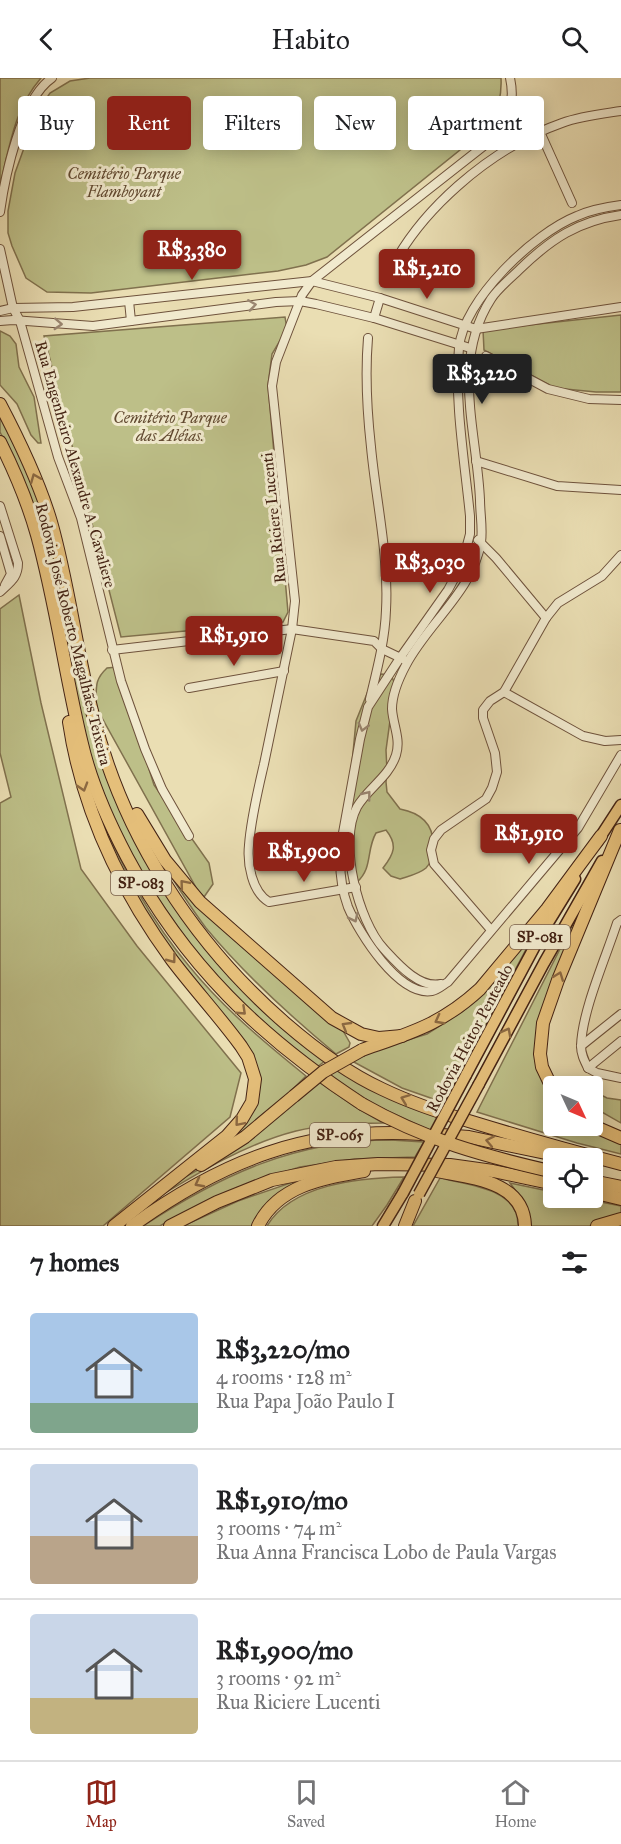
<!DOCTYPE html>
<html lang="en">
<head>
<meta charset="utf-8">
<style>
  body { margin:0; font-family:"IM FELL Great Primer",serif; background:#f6f6f6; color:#202124; height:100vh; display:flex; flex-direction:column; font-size:22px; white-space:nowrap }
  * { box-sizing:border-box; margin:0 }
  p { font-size:20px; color:#757577 }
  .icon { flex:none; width:33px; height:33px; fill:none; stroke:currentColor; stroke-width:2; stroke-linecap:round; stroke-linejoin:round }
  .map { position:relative; height:1148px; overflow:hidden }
  .details { display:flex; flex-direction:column; background:#fff; flex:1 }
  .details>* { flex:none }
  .hud { position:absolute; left:18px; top:18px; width:585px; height:54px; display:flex; gap:12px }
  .needle { width:39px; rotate:134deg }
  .fabs { position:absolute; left:543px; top:998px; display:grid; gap:12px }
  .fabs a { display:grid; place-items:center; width:60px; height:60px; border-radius:6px; background:#fff; box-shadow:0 3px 15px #0003; font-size:30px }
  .price { position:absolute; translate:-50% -51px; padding:0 14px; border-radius:6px; background:#8f2418; color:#fff; font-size:20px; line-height:39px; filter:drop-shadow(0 2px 3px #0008) }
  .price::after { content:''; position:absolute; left:50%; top:36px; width:18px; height:14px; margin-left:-9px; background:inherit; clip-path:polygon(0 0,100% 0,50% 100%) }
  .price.active { background:#222; color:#fff }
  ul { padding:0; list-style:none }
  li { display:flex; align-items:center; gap:18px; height:150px; padding:0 30px }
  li+li { border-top:2px solid #e0e0e0 }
  li span { display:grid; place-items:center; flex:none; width:168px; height:120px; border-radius:6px; color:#555 }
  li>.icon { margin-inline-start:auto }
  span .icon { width:72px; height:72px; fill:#fffc; stroke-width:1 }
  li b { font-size:26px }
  h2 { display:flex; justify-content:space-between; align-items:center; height:72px; padding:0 30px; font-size:26px }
  .pill { padding:0 21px; border-radius:6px; background:#fff; box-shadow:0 3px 15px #0003; font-size:21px; line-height:54px }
  .pill.active { background:#8f2418; color:#fff }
  header { display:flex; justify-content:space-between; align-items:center; height:78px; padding:0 30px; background:#fff; font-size:27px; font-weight:600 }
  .dock { display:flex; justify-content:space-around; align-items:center; height:84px; border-top:2px solid #e0e0e0; background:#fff; font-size:16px; color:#757577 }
  .dock a { display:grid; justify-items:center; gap:3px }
  .dock .active { color:#8f2418 }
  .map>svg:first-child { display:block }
  .green { fill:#bdbf88; stroke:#80714e; stroke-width:1.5 }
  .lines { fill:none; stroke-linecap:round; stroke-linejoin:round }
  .minor-casing { stroke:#6e523c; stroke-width:10 }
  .major-casing { stroke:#442314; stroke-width:13 }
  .highway-casing { stroke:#442314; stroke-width:14 }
  .minor { stroke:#f1eace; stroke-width:8 }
  .major { stroke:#e5bf7a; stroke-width:10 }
  .highway { stroke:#e5bf7a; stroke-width:12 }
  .major-bridge-casing { stroke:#442314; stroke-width:13; stroke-linecap:butt }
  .highway-bridge-casing { stroke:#442314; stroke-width:14; stroke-linecap:butt }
  .major-bridge { stroke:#e5bf7a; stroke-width:10 }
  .highway-bridge { stroke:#e5bf7a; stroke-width:12 }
  .oneway { stroke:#9a8671 }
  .oneway2 { stroke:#8c6942 }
  .labels { text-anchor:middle; stroke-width:6; stroke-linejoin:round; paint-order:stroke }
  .shield { fill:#f1eace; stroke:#785f4c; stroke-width:1.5 }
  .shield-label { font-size:15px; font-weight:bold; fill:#442314 }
  .park-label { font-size:16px; font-style:italic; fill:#624a31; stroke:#f1eace }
  .street-label { font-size:16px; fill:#442314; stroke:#f1eace }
</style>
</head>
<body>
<header><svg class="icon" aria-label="back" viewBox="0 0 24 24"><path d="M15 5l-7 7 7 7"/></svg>Habito<svg class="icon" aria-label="search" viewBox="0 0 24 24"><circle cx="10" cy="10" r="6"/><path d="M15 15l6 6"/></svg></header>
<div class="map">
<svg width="621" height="1148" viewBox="0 0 621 1148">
  <rect width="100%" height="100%" fill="#eadeb3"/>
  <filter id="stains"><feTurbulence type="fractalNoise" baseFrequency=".00333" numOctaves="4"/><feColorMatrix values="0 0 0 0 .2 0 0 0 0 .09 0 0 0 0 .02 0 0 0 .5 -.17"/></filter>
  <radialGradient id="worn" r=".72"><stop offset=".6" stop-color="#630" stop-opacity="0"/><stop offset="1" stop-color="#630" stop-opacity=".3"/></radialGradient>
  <!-- green -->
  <g class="green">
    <path d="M0 0H41C14 31 10 68 0 106Z"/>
    <path d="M90 0H501C502 17 498 32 491 47L327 179 306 187 278 193 91 215 47 214 26 200 12 168 8 155V133L15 95 37 34 50 15 70 3Z"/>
    <path d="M621 237V314H596L555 310 484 272 483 252Z"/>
    <path d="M285 239 287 251 272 276 268 307 288 534 283 544 121 559 44 258Z"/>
    <path d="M0 253 10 258 16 266 19 289 34 319 41 365H38L31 357 17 326 0 307Z"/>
    <path d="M0 334 20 373 48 447 99 673 194 853 326 982 316 990 273 955 203 885 146 803 114 742 91 682 14 382 0 354Z"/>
    <path d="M19 517 41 625 81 791 137 868 241 995 230 1039 103 1148H0V725L11 719 0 675V531Z"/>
    <path d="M117 589 154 707 209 785 213 806 204 819 198 813 96 629C97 611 93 603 107 590Z"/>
    <path d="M381 596 391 597 395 606 386 672 387 693 386 704 387 714 400 731C421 735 434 746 433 768 433 777 432 784 426 790 419 796 409 798 400 801L391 798 383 790C394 776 398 767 386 752L376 755C366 772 373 790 357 804L343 782 356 643 368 613Z"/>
    <path d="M99 738C124 791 151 843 189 888 223 930 264 964 306 998L270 1034 233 1063 231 1059 259 1003 128 809Z"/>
    <path d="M162 784 342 951 350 965 349 969 336 976C289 937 245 897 206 850 190 829 176 806 162 784Z"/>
    <path d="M585 822 540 945 553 1019 554 1047H584L621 1063V1076L577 1065 477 1034Z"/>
    <path d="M533 858 445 1025 402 1010 352 983 381 970 427 956 463 933 477 920 528 859Z"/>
    <path d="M338 991 439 1039 431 1053 377 1028 328 998Z"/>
    <path d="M319 1004 354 1028 383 1045C354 1045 325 1046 296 1053 241 1067 190 1100 142 1129L183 1100 225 1077Z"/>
    <path d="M593 1013 607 1020 621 1022V1045L593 1029Z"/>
    <path d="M391 1062 424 1064 415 1079 355 1081 300 1089 284 1094 172 1141 160 1148H143C221 1097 296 1062 391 1062Z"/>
    <path d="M404 1099 387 1127 372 1148H267C292 1106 359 1100 404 1099Z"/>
    <path d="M440 1100C468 1107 519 1110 518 1148H413Z"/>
    <path d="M293 1104 295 1106C274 1115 264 1128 253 1148H183L238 1123Z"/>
    <path d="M510 1105 553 1114 554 1119H576L621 1128V1138L589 1148H531C530 1131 520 1119 510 1105Z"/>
  </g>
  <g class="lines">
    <!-- minor casing -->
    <g class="minor-casing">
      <g id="minor">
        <path d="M540 54 572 125"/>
        <path d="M621 127C606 129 590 132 577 138 534 155 463 222 459 270 454 322 465 386 470 438V456L462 486 448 512 400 580 368 629 360 661 341 766C339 786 341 810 348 829 359 855 399 919 432 913 438 912 443 907 448 904L578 750 621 677"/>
        <path d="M0 134C5 98 21 21 52 0"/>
        <path d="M0 171 13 230 20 243 58 379 81 440 121 603 145 671 162 711 189 758"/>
        <path d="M385 204C415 134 491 70 562 45 581 38 601 36 621 33"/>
        <path d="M129 223 131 243"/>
        <path d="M0 233 13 230 73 229 312 203 380 220 476 251 621 229"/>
        <path d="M374 240 380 220"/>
        <path d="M0 243 13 242 93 248 276 224 300 223 316 226 374 240 470 270"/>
        <path d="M368 260C365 296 367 333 371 369 376 423 389 477 386 532 385 562 377 592 370 621"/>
        <path d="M486 278 548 311 589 321 621 322"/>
        <path d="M476 383 557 408 621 412"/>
        <path d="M0 428 18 485C18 500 10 504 0 514"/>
        <path d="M0 458 11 496 5 507"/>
        <path d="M478 462 496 480 546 540"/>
        <path d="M112 572 292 551 374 563 382 571 403 581"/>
        <path d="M189 610 284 593"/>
        <path d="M504 614 583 658 605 663 621 662"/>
        <path d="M356 809 269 824C252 814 247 786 249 767 251 740 258 712 264 686 273 641 283 596 292 551L295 523 272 308 276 284 302 217 312 203 490 63C507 43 516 27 510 0"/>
        <path d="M491 852 434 786 431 772 434 761 441 752 486 721 492 710 497 694 495 675 483 640V632L490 623 504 614 546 540 558 525 602 498 621 477"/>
        <path d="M441 906C419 911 397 885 384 871 358 843 338 764 357 729 368 710 389 699 396 677 401 661 393 647 392 631 392 617 399 600 406 587 428 545 473 513 481 464 483 451 480 435 480 422 477 354 451 283 491 221 498 210 511 200 520 191 551 161 578 143 621 137"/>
        <path d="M581 968 621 936"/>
        <path d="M588 990C584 982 581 976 581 968 582 933 606 879 617 845L621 842"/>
        <path d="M588 990 621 963"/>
        <path d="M588 990 597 995 621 1000"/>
      </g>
    </g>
    <!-- major casing -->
    <g class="major-casing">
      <g id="major">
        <path d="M597 764 621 727"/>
        <path d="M466 997 543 853 575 801"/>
        <path d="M479 1006 544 885 602 783"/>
        <path d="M383 1148 403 1115"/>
      </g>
    </g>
    <!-- highway casing -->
    <g class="highway-casing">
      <g id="highway">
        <path d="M0 326C20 364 39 403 51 444 69 507 76 573 93 637 123 757 192 864 285 945 314 970 347 995 382 1011 411 1025 441 1035 472 1044 521 1059 571 1073 621 1086"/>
        <path d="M0 364C15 394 28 425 37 457 56 525 65 597 82 666 91 705 108 743 127 779 184 886 261 960 362 1026"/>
        <path d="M69 644C82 731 120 811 172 882 194 911 219 938 241 968L248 979 255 1001 252 1024 242 1041 227 1058 114 1148"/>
        <path d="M137 736 165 782 200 824 332 940 361 956 379 960 402 958"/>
        <path d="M362 972C410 955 441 947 480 911L547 831 601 758"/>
        <path d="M554 1014 542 989 540 976 543 945 558 902 620 752"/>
        <path d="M591 1047 621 1060"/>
        <path d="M442 1057 469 1059 555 1077"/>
        <path d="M201 1087 245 1059 294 1018"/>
        <path d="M437 1093C471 1100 524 1103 525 1148"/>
        <path d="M592 1103 621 1109"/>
        <path d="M592 1114 621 1121"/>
        <path d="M132 1148C223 1082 308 1049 421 1056"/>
        <path d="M170 1148 217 1124 272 1102 336 1089 378 1086 450 1087 493 1093 554 1106"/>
        <path d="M258 1148C278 1107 324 1100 364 1093"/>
        <path d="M405 1148 415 1123"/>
        <path d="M597 1148 621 1141"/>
      </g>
    </g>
    <!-- minor -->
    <use href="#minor" class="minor"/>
    <!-- major -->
    <use href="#major" class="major"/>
    <!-- highway -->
    <use href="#highway" class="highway"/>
    <!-- major-bridge casing -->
    <g class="major-bridge-casing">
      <g id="major-bridge">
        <path d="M403 1115 466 997"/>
        <path d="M419 1116 479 1006"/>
      </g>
    </g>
    <!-- highway-bridge casing -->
    <g class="highway-bridge-casing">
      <g id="highway-bridge">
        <path d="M294 1018 323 994 362 972"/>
        <path d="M362 1026C425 1062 484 1078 554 1094"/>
      </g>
    </g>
    <!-- major-bridge -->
    <use href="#major-bridge" class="major-bridge"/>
    <!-- highway-bridge -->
    <use href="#highway-bridge" class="highway-bridge"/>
  </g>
  <!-- one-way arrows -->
  <defs><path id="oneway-chevron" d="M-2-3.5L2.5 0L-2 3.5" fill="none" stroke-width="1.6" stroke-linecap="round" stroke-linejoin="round" transform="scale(1.5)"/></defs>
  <g class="oneway">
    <use href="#oneway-chevron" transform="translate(252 227) rotate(-8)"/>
    <use href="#oneway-chevron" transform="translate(58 246) rotate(3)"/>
    <use href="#oneway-chevron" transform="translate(363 649) rotate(105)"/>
    <use href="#oneway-chevron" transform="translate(367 717) rotate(-51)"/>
    <use href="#oneway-chevron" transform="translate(354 840) rotate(64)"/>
  </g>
  <g class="oneway2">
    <use href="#oneway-chevron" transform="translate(35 400) rotate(-112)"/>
    <use href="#oneway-chevron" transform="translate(83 709) rotate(73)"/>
    <use href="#oneway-chevron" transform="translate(184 806) rotate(-130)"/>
    <use href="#oneway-chevron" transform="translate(172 881) rotate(53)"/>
    <use href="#oneway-chevron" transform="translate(559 898) rotate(-69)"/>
    <use href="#oneway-chevron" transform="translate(242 933) rotate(43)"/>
    <use href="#oneway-chevron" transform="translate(439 942) rotate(152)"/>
    <use href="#oneway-chevron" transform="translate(346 948) rotate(-150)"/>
    <use href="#oneway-chevron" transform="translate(507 954) rotate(-62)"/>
    <use href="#oneway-chevron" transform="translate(405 1021) rotate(-159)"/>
    <use href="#oneway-chevron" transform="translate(239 1044) rotate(130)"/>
    <use href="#oneway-chevron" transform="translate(490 1063) rotate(-169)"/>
    <use href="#oneway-chevron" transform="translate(199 1105) rotate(152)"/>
  </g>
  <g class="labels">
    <!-- shield labels -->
    <g class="shield">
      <rect x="111" y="793" width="60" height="24" rx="4.5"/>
      <rect x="510" y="847" width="60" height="24" rx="4.5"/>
      <rect x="310" y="1045" width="60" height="24" rx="4.5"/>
    </g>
    <g class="shield-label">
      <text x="141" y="810">SP-083</text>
      <text x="540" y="864">SP-081</text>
      <text x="340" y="1062">SP-065</text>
    </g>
    <!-- park labels -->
    <g class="park-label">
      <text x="124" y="101">Cemitério Parque<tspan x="124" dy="18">Flamboyant</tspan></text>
      <text x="170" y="345">Cemitério Parque<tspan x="170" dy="18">das Aléias.</tspan></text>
    </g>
    <!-- street labels -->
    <g class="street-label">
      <text transform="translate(76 386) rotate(74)" y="6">Rua Engenheiro Alexandre A. Cavaliere</text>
      <text transform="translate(273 440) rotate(-96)" y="6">Rua Riciere Lucenti</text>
      <text transform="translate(74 556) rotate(76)" y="6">Rodovia José Roberto Magalhães Teixeira</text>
      <text transform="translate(469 960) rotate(-62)" y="6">Rodovia Heitor Penteado</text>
    </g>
  </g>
  <rect width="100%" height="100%" filter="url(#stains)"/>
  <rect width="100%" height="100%" fill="url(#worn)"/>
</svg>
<div class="fabs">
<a><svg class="needle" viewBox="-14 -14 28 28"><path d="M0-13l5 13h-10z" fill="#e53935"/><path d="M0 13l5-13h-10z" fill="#757577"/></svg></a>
<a><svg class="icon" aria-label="locate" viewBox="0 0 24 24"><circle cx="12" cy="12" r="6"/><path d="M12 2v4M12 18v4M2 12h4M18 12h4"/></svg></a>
</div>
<b class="price" style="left:192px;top:203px">R$3,380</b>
<b class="price" style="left:427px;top:222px">R$1,210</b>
<b class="price active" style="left:482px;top:327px">R$3,220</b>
<b class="price" style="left:430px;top:516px">R$3,030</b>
<b class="price" style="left:234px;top:589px">R$1,910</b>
<b class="price" style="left:529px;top:787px">R$1,910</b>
<b class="price" style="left:304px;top:805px">R$1,900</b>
<div class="hud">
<a class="pill">Buy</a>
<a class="pill active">Rent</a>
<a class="pill">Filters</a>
<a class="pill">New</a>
<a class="pill">Apartment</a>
</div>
</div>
<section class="details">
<h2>7 homes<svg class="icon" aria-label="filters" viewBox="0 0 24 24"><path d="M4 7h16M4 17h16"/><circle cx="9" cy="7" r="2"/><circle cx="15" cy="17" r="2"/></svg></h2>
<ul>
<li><span style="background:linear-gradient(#a9c7e8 75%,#7fa58c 0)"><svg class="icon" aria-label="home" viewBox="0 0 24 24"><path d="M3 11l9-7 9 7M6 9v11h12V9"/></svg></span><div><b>R$3,220/mo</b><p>4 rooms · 128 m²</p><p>Rua Papa João Paulo I</p></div></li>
<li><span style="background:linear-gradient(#c9d6e8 60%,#b9a48a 0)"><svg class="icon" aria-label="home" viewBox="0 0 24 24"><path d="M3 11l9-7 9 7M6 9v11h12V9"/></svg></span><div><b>R$1,910/mo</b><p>3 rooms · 74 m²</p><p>Rua Anna Francisca Lobo de Paula Vargas</p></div></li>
<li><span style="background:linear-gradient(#c9d6e8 70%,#c2b280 0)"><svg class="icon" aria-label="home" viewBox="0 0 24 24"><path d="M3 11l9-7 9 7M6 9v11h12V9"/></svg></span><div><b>R$1,900/mo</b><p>3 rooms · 92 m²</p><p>Rua Riciere Lucenti</p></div></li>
</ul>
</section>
<nav class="dock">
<a class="active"><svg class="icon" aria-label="map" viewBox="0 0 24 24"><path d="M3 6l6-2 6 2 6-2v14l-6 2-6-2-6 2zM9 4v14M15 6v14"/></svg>Map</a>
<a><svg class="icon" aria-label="saved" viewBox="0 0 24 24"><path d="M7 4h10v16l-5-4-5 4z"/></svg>Saved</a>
<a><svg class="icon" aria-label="home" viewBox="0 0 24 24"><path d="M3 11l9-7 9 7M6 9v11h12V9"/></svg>Home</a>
</nav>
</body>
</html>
